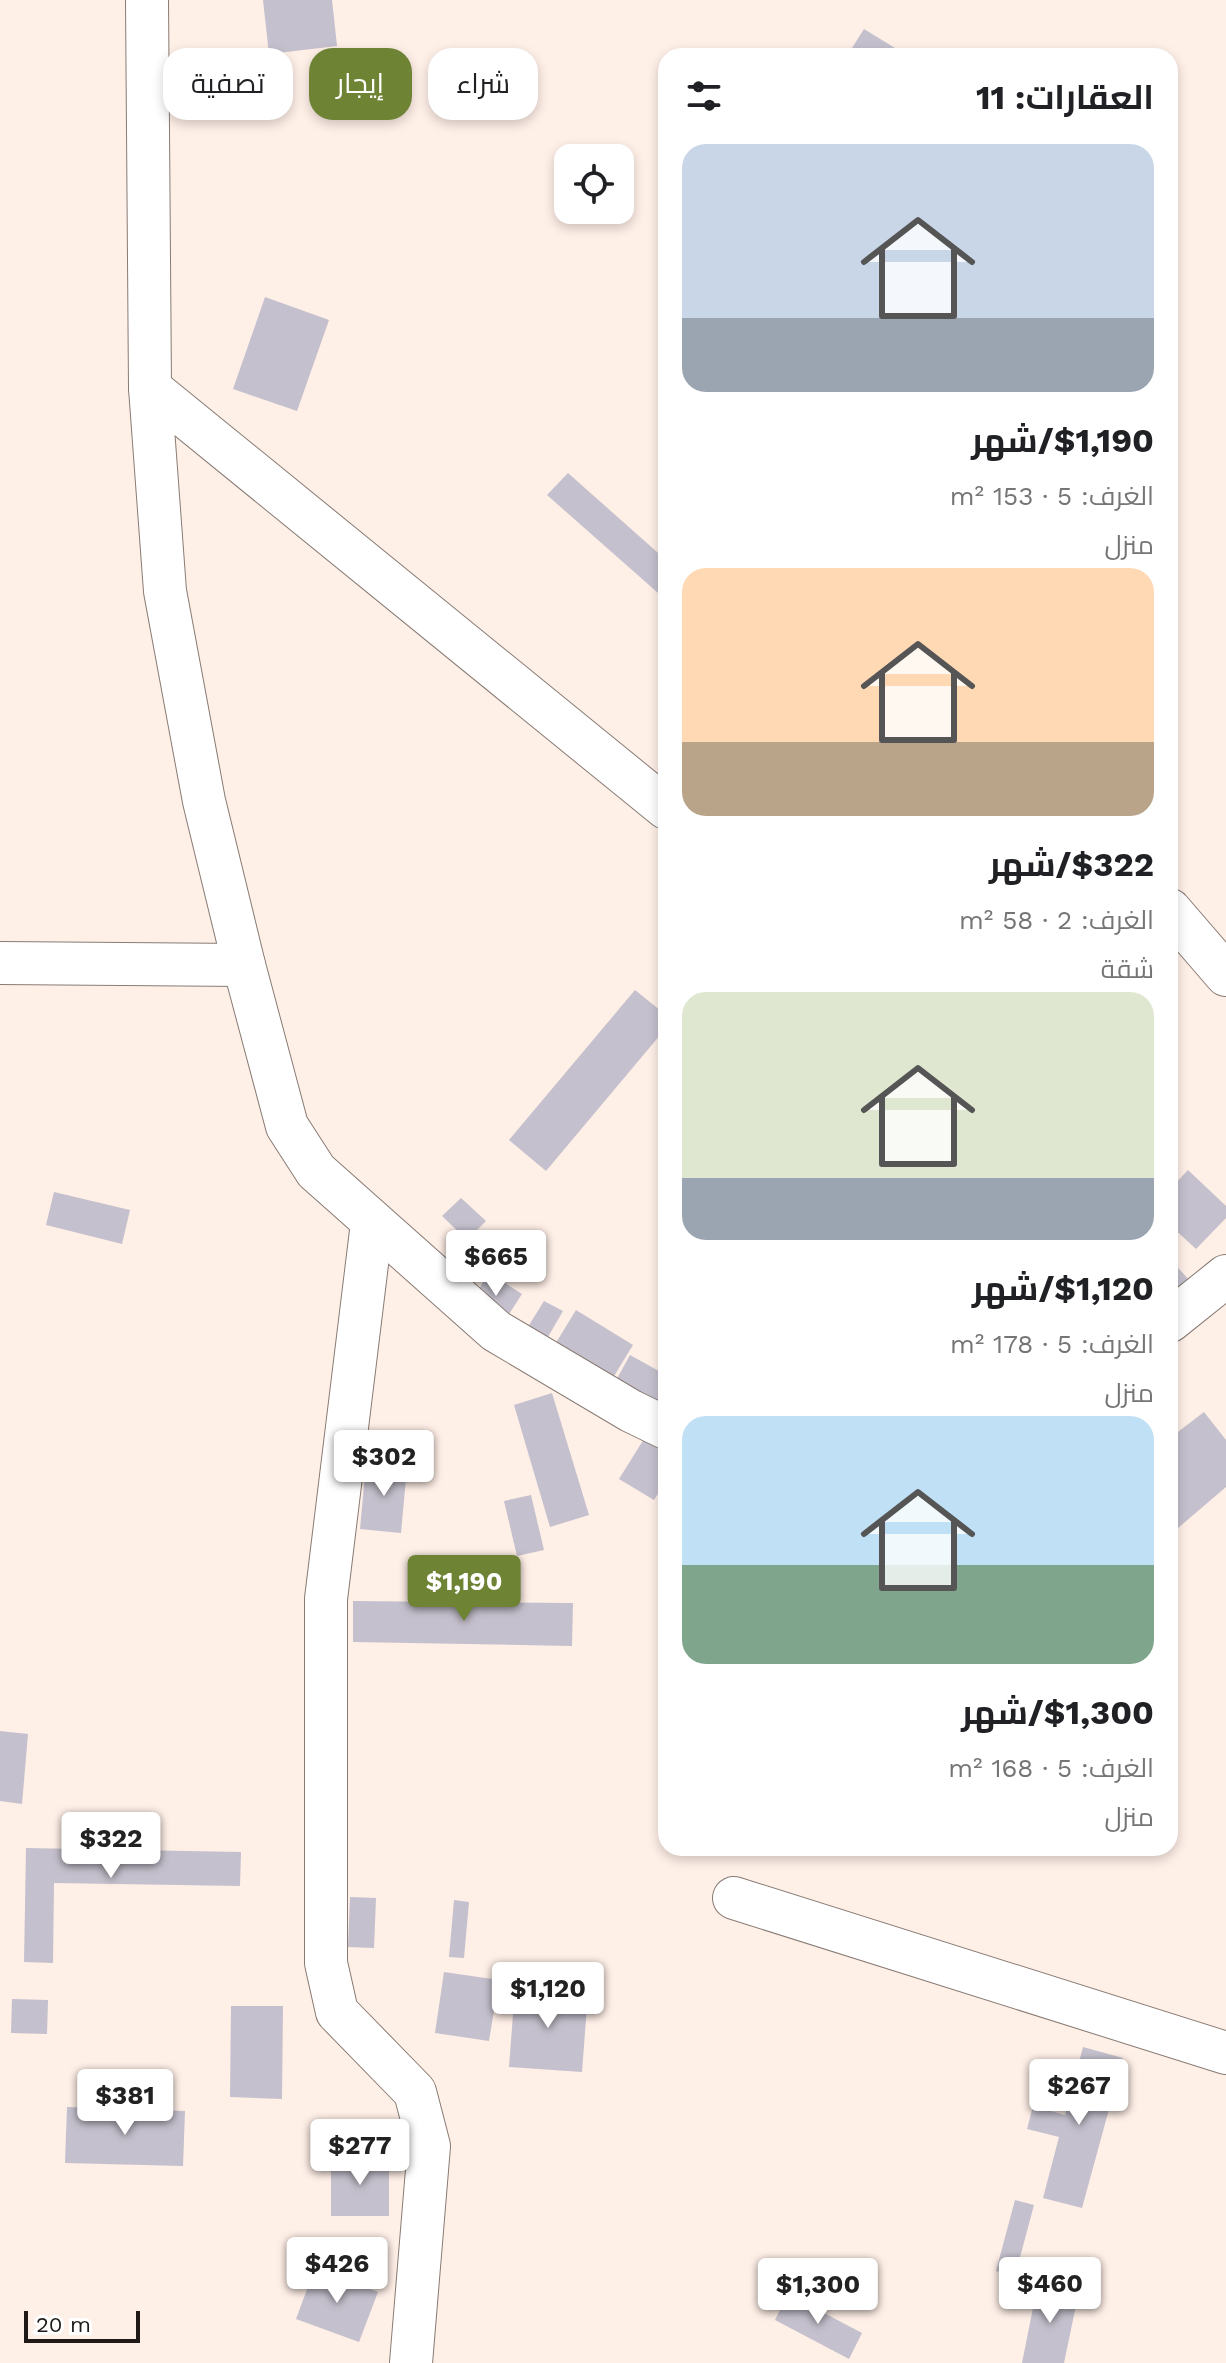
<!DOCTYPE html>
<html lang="ar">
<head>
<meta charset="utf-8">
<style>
  body { margin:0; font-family:"Work Sans",Cairo,sans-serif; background:#f6f6f6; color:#202124; direction:rtl; height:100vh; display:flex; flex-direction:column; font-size:30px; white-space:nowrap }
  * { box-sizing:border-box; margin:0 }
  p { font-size:26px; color:#757577 }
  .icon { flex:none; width:44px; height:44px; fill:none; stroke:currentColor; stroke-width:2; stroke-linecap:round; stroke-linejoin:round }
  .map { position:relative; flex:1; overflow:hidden; direction:ltr }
  .side { position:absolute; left:658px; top:48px; width:520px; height:1808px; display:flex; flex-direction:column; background:#fff; border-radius:24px; box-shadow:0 4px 12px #0003; direction:rtl }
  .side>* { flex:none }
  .top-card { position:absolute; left:24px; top:48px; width:514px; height:72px; direction:rtl; display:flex; gap:16px }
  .fabs { position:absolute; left:554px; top:144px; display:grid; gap:16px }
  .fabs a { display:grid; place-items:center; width:80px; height:80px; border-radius:16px; background:#fff; box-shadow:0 4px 12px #0003; font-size:40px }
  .scale { position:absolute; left:24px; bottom:20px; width:116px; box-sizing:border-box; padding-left:8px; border:4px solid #1f1a17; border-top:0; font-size:22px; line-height:28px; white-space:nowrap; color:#1f1a17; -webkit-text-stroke:6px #fff; paint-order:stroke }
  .price { position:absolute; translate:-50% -68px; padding:0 18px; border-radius:8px; background:#fff; color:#222; font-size:26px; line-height:52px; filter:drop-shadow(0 2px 4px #0008) }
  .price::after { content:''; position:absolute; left:50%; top:48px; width:24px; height:18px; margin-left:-12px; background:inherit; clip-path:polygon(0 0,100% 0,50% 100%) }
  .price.on { background:#6e8334; color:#fff }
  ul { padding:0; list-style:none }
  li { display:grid; align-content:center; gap:16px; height:424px; padding:0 24px }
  li span { display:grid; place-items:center; height:248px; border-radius:24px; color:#555 }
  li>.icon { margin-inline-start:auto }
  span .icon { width:144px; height:144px; fill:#fffc; stroke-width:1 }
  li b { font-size:34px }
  h2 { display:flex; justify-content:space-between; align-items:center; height:96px; padding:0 24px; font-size:34px }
  .chip { padding:0 28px; border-radius:24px; background:#fff; box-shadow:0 4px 12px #0003; font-size:28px; line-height:72px }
  .chip.on { background:#6e8334; color:#fff }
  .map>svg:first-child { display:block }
  .building { fill:#c5c0cd }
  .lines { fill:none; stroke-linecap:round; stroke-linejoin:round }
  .minor-casing { stroke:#887b74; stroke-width:44 }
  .minor { stroke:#fff; stroke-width:42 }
</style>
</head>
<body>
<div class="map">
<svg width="1226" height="2363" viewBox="0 0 1226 2363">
  <rect width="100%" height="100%" fill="#feefe7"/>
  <!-- building -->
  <g class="building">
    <path d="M263 0H332L337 46 269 54Z"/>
    <path d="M864 29 908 56H847Z"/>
    <path d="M265 297 329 320 297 411 233 389Z"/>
    <path d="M568 473 666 560V600L547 495Z"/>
    <path d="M635 990 666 1015V1028L546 1171 509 1140Z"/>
    <path d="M1188 1170 1226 1206V1218L1196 1249 1170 1225V1189Z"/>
    <path d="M54 1192 130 1210 122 1244 46 1225Z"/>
    <path d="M461 1198 486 1221 467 1240 442 1216Z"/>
    <path d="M1170 1259 1190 1281 1170 1299Z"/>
    <path d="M489 1273 522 1294 504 1322 471 1301Z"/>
    <path d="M544 1301 563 1311 545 1342 526 1330Z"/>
    <path d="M576 1310 633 1345 608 1386 551 1351Z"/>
    <path d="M630 1355 666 1375V1412L614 1384Z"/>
    <path d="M552 1393 589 1515 550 1527 514 1405Z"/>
    <path d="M1204 1412 1226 1440V1487L1178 1528 1170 1519V1438Z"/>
    <path d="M644 1439 666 1453V1481L654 1500 619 1479Z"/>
    <path d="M366 1464 407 1468 401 1533 360 1529Z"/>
    <path d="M531 1495 544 1550 517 1556 504 1501Z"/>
    <path d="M353 1601 573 1603 572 1646 353 1642Z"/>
    <path d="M0 1731 28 1734 22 1804 0 1801Z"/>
    <path d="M26 1848 241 1852 240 1886 54 1883 53 1963 24 1962Z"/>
    <path d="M350 1897 376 1898 374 1948 348 1947Z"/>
    <path d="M454 1900 469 1902 464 1958 449 1957Z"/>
    <path d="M444 1972 499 1980 489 2041 435 2033Z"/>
    <path d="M515 1988 588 1993 582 2072 509 2067Z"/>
    <path d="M12 1999 48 2000 47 2034 11 2033Z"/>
    <path d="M231 2006H283L282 2099 230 2097Z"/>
    <path d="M1083 2047 1123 2058 1082 2208 1043 2198 1059 2137 1027 2129 1033 2106 1065 2115Z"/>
    <path d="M67 2107 185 2111 183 2166 65 2163Z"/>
    <rect x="331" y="2158" width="58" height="58"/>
    <path d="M1015 2200 1034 2205 1015 2276 996 2271Z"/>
    <path d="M315 2268 378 2292 359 2342 296 2319Z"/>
    <path d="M1038 2283 1079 2291 1064 2363H1022Z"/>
    <path d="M788 2294 862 2333 849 2359 775 2320Z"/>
  </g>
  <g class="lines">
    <!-- minor casing -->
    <g class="minor-casing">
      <g id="minor">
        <path d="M147 0 150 388 165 591 204 801 244 965 287 1126 316 1171 496 1331 631 1411 666 1428"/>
        <path d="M150 388 666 808"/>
        <path d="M1170 910 1226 975"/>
        <path d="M0 963 244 965"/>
        <path d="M372 1223 326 1599V1963L337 2012 415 2092 429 2146 411 2363"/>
        <path d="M1170 1321 1226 1276"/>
        <path d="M734 1898 1226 2053"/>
      </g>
    </g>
    <!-- minor -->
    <use href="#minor" class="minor"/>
  </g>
</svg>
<div class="fabs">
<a><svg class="icon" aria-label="locate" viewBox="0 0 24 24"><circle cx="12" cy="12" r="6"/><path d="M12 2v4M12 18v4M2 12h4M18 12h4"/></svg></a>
</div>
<div class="scale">20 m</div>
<b class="price" style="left:496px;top:1298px">$665</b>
<b class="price" style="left:384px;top:1498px">$302</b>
<b class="price on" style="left:464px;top:1623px">$1,190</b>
<b class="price" style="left:111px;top:1880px">$322</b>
<b class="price" style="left:548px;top:2030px">$1,120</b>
<b class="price" style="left:1079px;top:2127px">$267</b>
<b class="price" style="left:125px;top:2137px">$381</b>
<b class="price" style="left:360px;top:2187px">$277</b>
<b class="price" style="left:337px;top:2305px">$426</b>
<b class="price" style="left:1050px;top:2325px">$460</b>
<b class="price" style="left:818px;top:2326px">$1,300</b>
<div class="top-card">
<a class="chip">شراء</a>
<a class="chip on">إيجار</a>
<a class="chip">تصفية</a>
</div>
<section class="side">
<h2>العقارات: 11<svg class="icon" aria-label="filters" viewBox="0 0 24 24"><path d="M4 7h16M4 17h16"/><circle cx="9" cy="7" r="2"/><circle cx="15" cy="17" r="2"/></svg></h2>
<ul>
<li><span style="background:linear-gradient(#c9d6e8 70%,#9aa5b1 0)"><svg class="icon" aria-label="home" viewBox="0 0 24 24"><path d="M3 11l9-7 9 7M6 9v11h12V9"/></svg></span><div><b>$1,190/شهر</b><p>الغرف: 5 · 153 m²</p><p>منزل</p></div></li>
<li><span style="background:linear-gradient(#ffd9b3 70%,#b9a48a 0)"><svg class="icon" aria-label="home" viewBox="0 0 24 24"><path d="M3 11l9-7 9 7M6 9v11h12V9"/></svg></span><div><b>$322/شهر</b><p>الغرف: 2 · 58 m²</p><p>شقة</p></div></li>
<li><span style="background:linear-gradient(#dfe7d0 75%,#9aa5b1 0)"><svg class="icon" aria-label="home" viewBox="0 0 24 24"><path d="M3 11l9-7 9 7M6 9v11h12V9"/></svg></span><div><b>$1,120/شهر</b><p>الغرف: 5 · 178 m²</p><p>منزل</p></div></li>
<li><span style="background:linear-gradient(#bfe0f5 60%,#7fa58c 0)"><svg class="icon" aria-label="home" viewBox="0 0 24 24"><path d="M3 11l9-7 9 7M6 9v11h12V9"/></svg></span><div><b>$1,300/شهر</b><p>الغرف: 5 · 168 m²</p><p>منزل</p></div></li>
</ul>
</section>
</div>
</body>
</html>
